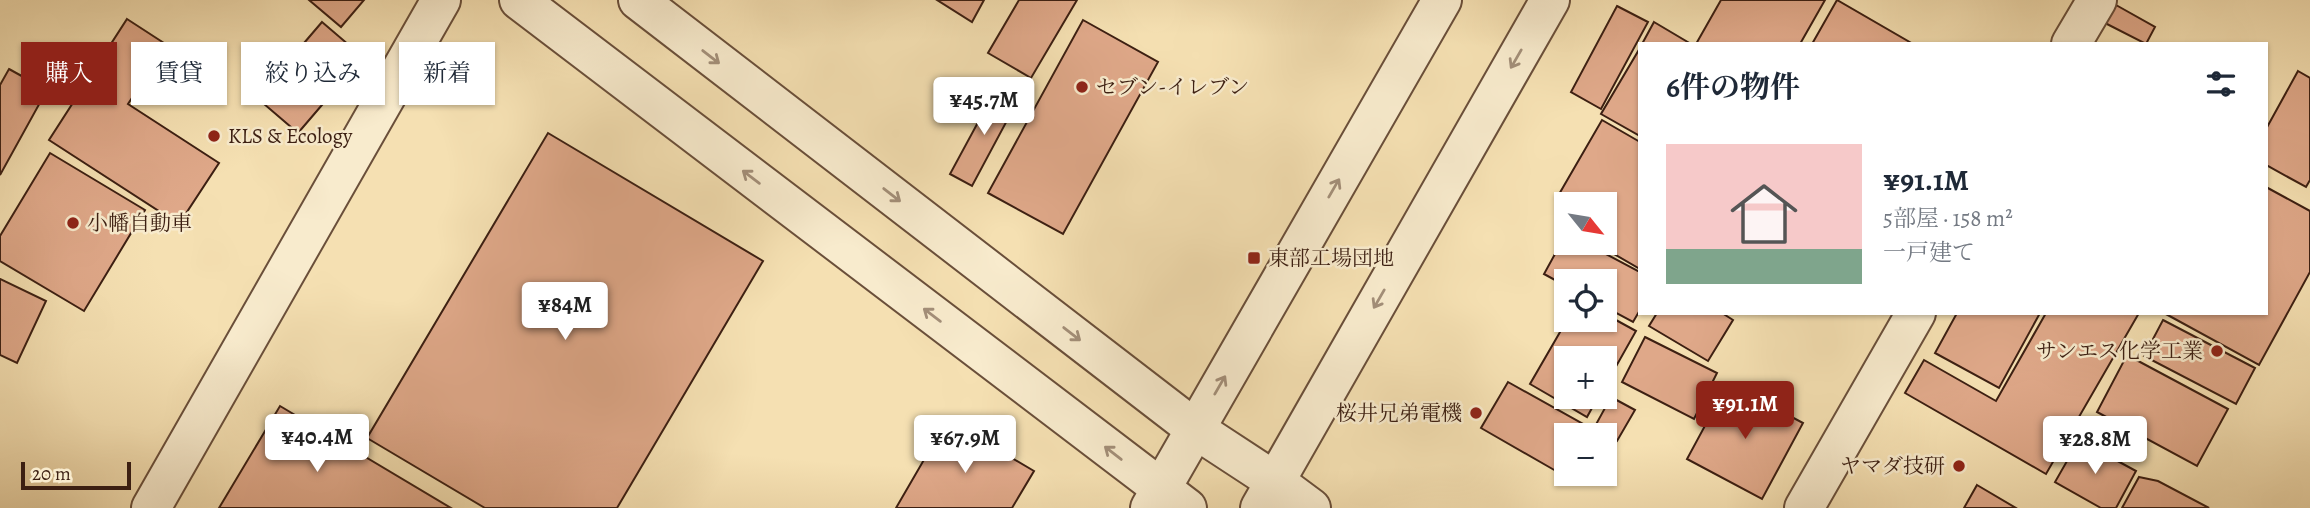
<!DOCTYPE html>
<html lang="ja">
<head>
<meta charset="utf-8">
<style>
  body { margin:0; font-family:Alegreya,"Noto Serif JP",serif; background:#f2f2f3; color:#1f2937; height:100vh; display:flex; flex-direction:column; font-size:26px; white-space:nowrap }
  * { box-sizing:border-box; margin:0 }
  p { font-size:23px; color:#747a83 }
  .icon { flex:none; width:38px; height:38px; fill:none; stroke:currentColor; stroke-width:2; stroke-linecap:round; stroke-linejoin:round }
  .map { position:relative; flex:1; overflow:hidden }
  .panel { position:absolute; left:1638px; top:42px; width:630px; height:273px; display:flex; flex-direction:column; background:#fff; border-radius:0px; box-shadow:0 2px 5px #0004 }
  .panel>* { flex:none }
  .banner { position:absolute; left:21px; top:42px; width:665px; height:63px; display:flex; gap:14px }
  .needle { width:46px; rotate:120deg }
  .controls { position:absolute; left:1554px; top:192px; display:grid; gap:14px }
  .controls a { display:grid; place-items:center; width:63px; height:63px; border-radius:0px; background:#fff; box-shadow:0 2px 5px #0004; font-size:35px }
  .scale { position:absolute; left:21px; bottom:18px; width:110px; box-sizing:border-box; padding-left:7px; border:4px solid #3c1f12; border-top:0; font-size:19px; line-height:24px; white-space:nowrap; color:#3c1f12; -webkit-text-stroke:5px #f8ebcd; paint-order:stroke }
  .price { position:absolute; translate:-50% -60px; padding:0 16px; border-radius:7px; background:#fff; color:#222; font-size:23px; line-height:46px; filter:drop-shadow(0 2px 4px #0008) }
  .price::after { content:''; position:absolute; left:50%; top:42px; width:21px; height:16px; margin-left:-10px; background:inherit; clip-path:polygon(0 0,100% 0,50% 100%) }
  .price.on { background:#8f2418; color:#fff }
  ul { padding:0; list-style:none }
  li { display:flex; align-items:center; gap:21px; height:175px; padding:0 28px }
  li span { display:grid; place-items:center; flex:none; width:196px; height:140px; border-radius:0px; color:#555 }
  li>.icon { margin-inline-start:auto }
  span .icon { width:84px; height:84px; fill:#fffc; stroke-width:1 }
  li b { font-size:30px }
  h2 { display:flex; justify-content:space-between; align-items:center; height:84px; padding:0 28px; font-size:30px }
  .pill { padding:0 24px; border-radius:0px; background:#fff; box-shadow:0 2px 5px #0004; font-size:24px; line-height:63px }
  .pill.on { background:#8f2418; color:#fff }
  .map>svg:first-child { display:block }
  .building { fill:#dfa889; stroke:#3c1f12; stroke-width:2 }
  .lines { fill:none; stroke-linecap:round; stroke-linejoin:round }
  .minor-casing { stroke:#6a4f3a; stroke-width:42 }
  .minor { stroke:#f8ebcd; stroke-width:38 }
  .oneway { stroke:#a38f79 }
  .poi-dot { fill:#8f2418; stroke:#f8ebcd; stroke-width:2.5 }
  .labels { text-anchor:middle; stroke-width:5; stroke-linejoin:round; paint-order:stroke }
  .poi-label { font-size:21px; fill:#3c1f12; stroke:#f8ebcd; text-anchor:start }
</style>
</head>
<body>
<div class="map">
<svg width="2310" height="508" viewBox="0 0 2310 508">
  <rect width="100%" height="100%" fill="#f5e0b2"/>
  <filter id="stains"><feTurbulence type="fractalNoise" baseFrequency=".00286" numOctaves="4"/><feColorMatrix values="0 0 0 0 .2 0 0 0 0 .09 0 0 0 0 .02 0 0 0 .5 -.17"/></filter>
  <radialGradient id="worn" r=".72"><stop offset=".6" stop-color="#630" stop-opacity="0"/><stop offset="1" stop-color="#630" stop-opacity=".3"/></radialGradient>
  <!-- building -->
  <g class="building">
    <path d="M309 0H364L341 27Z"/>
    <path d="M937 0H984L972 22Z"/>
    <path d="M1019 0H1077L1031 78 988 53Z"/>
    <path d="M1721 0H1825L1800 44H1696Z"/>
    <path d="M1837 0 1913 44H1812Z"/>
    <path d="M2116 5 2155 27 2146 44 2105 23Z"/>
    <path d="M1617 6 1648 22 1601 109 1571 92Z"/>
    <path d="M127 19 167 45 128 104 219 163 179 224 49 140Z"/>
    <path d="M1083 20 1158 62 1063 234 988 193Z"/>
    <path d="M322 22 363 57 298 133 257 98Z"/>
    <path d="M1654 22 1691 44H1642Z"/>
    <path d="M1640 48V136L1601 114Z"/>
    <path d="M9 69 47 90 0 175V85Z"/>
    <path d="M2298 71 2310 78V180L2306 187 2266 165V129Z"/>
    <path d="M996 89 1018 100 972 186 950 174Z"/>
    <path d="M1602 120 1640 142V269L1595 243H1605V205H1572L1558 196Z"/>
    <path d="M548 133 763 261 617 508H485L367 438Z"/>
    <path d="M50 153 145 210 84 311 0 261V236Z"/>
    <path d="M2266 187 2310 211V272L2259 365 2164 313H2266Z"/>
    <path d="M1566 234V243H1585L1640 272V310L1633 322 1605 307V282H1566V286L1544 274Z"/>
    <path d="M0 279 46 301 17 363 0 355Z"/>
    <path d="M1657 313H1722L1733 320 1708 361 1649 326Z"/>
    <path d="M1957 313H2040L1999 388 1935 353Z"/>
    <path d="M2046 313H2139L2046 474 1905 393 1924 360 1996 401Z"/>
    <path d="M1605 314 1636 331 1605 386V359H1566V397H1598L1587 417 1530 384 1567 320H1605Z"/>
    <path d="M2163 320 2255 368 2236 404 2144 356Z"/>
    <path d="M1645 337 1717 373 1694 419 1622 382Z"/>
    <path d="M2127 355 2228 409 2197 466 2097 412Z"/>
    <path d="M1508 382 1583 424 1576 436H1566V453L1556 471 1481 428Z"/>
    <path d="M1728 383 1803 423 1762 499 1687 459Z"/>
    <path d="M1611 397 1635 410 1617 441 1594 428Z"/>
    <path d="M280 406 451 508H219Z"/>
    <path d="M947 420 1034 471 1012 508H896Z"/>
    <path d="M2079 440 2136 471 2116 508H2101L2055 482Z"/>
    <path d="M2139 477 2158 481 2209 508H2122Z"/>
    <path d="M1977 485 2016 508H1964Z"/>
  </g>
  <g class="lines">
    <!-- minor casing -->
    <g class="minor-casing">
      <g id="minor">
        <path d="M519 0 1187 508"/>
        <path d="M638 0 1195 429 1276 482 1311 508"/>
        <path d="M2071 44 2097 0"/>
        <path d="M151 508 441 0"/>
        <path d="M1150 508 1442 0"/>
        <path d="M1260 508 1550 0"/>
        <path d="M1804 508 1916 313"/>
      </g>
    </g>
    <!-- minor -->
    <use href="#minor" class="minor"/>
  </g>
  <!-- one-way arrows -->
  <defs><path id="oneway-shaft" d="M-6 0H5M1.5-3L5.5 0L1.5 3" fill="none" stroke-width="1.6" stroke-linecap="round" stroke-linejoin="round" transform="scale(1.75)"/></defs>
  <g class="oneway">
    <use href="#oneway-shaft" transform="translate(711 57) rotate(38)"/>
    <use href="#oneway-shaft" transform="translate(1516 59) rotate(120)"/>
    <use href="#oneway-shaft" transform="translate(751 177) rotate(-143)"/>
    <use href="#oneway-shaft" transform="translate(1334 188) rotate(-60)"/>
    <use href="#oneway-shaft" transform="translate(892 195) rotate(38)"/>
    <use href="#oneway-shaft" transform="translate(1379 299) rotate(120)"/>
    <use href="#oneway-shaft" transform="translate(932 315) rotate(-143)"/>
    <use href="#oneway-shaft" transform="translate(1072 334) rotate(38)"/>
    <use href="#oneway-shaft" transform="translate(1220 385) rotate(-60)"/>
    <use href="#oneway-shaft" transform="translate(1113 453) rotate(-142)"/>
  </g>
  <!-- markers -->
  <g class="poi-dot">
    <circle cx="1082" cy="87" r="7"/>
    <circle cx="214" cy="136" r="7"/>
    <circle cx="73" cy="223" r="7"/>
    <rect x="1247" y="251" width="14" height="14" rx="3.5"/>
    <circle cx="2217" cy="351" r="7"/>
    <circle cx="1476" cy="413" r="7"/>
    <circle cx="1959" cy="466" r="7"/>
  </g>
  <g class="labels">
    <!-- poi labels -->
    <g class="poi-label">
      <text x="1096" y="94">セブン-イレブン</text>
      <text x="228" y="143">KLS &amp; Ecology</text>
      <text x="87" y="230">小幡自動車</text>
      <text x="1268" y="265">東部工場団地</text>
      <text x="2203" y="358" text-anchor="end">サンエス化学工業</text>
      <text x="1462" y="420" text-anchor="end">桜井兄弟電機</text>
      <text x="1945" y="473" text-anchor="end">ヤマダ技研</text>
    </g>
  </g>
  <rect width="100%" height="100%" filter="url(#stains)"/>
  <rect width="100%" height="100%" fill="url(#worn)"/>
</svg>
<div class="controls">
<a><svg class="needle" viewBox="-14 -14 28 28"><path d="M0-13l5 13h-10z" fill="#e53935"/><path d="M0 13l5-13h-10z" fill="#747a83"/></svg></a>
<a><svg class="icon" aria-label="locate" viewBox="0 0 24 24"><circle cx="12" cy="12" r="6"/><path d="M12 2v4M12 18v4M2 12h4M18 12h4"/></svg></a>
<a>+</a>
<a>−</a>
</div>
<div class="scale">20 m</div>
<b class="price" style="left:984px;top:137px">¥45.7M</b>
<b class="price" style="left:565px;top:342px">¥84M</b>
<b class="price on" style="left:1745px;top:441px">¥91.1M</b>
<b class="price" style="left:317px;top:474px">¥40.4M</b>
<b class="price" style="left:965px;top:475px">¥67.9M</b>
<b class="price" style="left:2095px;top:476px">¥28.8M</b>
<div class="banner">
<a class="pill on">購入</a>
<a class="pill">賃貸</a>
<a class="pill">絞り込み</a>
<a class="pill">新着</a>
</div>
<section class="panel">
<h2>6件の物件<svg class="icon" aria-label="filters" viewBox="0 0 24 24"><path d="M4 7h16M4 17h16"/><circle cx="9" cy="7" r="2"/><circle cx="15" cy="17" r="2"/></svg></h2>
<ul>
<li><span style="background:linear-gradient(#f6c9c9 75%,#7fa58c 0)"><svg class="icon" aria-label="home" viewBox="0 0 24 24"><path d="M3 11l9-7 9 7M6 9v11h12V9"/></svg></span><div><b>¥91.1M</b><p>5部屋 · 158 m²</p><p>一戸建て</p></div></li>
</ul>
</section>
</div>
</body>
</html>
